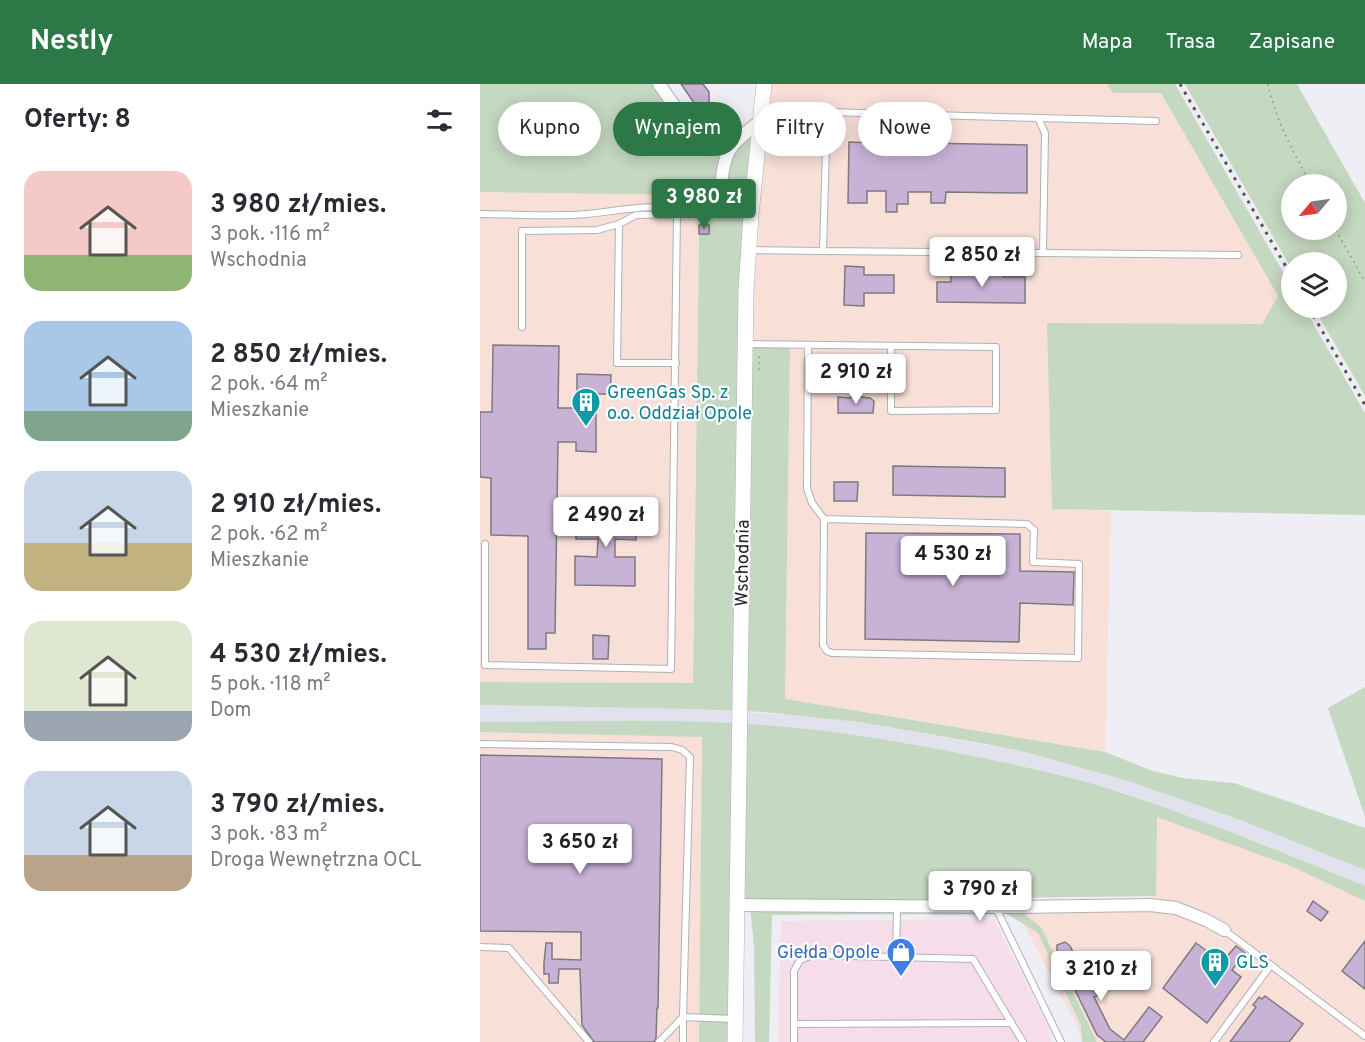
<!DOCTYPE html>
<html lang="pl">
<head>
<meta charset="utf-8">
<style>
  body { margin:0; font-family:Overpass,sans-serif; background:#f2f2f3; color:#2b2b33; height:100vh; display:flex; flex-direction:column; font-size:22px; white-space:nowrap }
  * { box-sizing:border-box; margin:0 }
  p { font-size:20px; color:#7c7c81 }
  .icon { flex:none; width:33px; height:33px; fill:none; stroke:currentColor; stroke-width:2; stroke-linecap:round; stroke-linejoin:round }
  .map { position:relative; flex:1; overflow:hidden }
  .drawer { display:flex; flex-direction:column; background:#fff; width:480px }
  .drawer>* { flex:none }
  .hud { position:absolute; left:18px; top:18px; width:570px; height:54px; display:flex; gap:12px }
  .needle { width:39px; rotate:241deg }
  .fabs { position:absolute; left:801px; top:90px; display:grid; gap:12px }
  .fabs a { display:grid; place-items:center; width:66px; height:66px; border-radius:50%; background:#fff; box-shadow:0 3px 15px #0003; font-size:30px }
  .price { position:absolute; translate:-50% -51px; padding:0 14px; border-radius:6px; background:#fff; color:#222; font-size:20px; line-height:39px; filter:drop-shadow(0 2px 3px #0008) }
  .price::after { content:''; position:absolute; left:50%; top:36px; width:18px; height:14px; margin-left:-9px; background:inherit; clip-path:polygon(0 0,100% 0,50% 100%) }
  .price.active { background:#2c7846; color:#fff }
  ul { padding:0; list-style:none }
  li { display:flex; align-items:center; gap:18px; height:150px; padding:0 24px }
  li span { display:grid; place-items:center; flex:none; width:168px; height:120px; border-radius:18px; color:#555 }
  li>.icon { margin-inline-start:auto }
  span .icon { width:72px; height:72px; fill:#fffc; stroke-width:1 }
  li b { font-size:26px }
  h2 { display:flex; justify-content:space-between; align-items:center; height:72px; padding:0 24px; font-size:26px }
  .chip { padding:0 21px; border-radius:27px; background:#fff; box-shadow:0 3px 15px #0003; font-size:21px; line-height:54px }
  .chip.active { background:#2c7846; color:#fff }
  header { display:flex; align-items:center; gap:36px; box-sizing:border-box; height:84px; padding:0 30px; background:#2c7846; color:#fff }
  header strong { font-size:28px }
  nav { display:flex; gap:33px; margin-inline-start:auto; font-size:21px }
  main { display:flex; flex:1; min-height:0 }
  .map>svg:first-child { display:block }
  .commercial { fill:#f5deea }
  .industrial { fill:#f8dfd8 }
  .built { fill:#e1e2ee }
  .green { fill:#c5d8c1; fill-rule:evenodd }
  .building { fill:#c8b3d6; stroke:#7d7a7f; stroke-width:1.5 }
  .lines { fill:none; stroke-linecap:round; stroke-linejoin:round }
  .service-casing { stroke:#b1b1b6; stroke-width:8 }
  .minor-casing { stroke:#b1b1b6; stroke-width:14 }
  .tertiary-casing { stroke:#b1b1b6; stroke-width:16 }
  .path { stroke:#8f8f94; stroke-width:1.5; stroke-dasharray:1.5 4.5; stroke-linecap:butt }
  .service { stroke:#fff; stroke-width:6 }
  .minor { stroke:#fff; stroke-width:12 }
  .tertiary { stroke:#fff; stroke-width:15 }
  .rail { stroke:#565659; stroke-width:3; stroke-dasharray:3 6; stroke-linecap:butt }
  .labels { text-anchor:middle; stroke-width:4.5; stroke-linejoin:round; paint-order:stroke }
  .culture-label { font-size:18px; fill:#0d838f; stroke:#fcfcfe; text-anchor:start }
  .street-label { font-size:18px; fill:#232325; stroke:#fcfcfe }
  .shop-label { font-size:18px; fill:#366cbe; stroke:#fcfcfe; text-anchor:end }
</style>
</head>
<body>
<header>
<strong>Nestly</strong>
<nav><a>Mapa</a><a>Trasa</a><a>Zapisane</a></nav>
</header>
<main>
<section class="drawer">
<h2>Oferty: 8<svg class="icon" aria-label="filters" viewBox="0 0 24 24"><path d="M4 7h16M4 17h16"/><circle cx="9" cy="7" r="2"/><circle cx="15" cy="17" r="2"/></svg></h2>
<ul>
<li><span style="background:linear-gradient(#f6c9c9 70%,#8fb573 0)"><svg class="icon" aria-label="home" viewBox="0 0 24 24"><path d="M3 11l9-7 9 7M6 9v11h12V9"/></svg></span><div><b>3 980 zł/mies.</b><p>3 pok. · 116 m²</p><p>Wschodnia</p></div></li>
<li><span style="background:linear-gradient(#a9c7e8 75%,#7fa58c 0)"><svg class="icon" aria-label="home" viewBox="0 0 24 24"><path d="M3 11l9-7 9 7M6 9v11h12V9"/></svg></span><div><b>2 850 zł/mies.</b><p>2 pok. · 64 m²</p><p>Mieszkanie</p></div></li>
<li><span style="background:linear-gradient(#c9d6e8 60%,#c2b280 0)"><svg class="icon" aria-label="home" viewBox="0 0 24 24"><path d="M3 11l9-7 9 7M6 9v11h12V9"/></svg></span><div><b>2 910 zł/mies.</b><p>2 pok. · 62 m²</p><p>Mieszkanie</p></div></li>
<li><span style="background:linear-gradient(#dfe7d0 75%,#9aa5b1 0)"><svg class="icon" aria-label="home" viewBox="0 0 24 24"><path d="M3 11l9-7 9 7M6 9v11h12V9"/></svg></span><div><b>4 530 zł/mies.</b><p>5 pok. · 118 m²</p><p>Dom</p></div></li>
<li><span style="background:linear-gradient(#c9d6e8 70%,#b9a48a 0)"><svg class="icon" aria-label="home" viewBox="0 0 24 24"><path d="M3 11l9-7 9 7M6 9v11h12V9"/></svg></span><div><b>3 790 zł/mies.</b><p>3 pok. · 83 m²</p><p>Droga Wewnętrzna OCL</p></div></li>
</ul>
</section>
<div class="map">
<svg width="885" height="958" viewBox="0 0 885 958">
  <rect width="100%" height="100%" fill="#eeeef4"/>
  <!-- commercial -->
  <path class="commercial" d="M514 835 572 951 570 958H298L301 837Z"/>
  <!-- industrial -->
  <g class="industrial">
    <path d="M284 0H627L633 9H681L798 212 783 240 568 239 572 425 631 427 625 668 305 615 310 261 266 260Z"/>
    <path d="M0 108 219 111 213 599 0 598Z"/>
    <path d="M0 648 222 653 219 958H0Z"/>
    <path d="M676 732 813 783 885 817V958H605L535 823 670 821Z"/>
  </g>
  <!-- built -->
  <path class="built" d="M0 621 211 625 330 632 379 638 545 668 645 696 766 738 841 767 885 786V802L788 762 641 708 578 690 517 677 304 643 211 638H0Z"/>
  <!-- green -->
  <g class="green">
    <path d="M0 0H179L217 54 255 57 280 37 266 259 310 260 305 615 625 668 670 686 702 694 754 699 885 744V786L766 738 645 696 545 668 495 658 379 638 284 628 211 625 0 621V598L213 599 219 150H228L229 141H219V111L0 108Z"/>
    <path d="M627 0H695L811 202 812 224H824L885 329V431L572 425 567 239 782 240 798 212 681 9H633Z"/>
    <path d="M705 0H817L885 119V312L834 224H856V178H812L811 184ZM812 100H856V146H812Z"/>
    <path d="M885 603V733L848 624Z"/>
    <path d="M0 638C102 638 205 633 306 643 364 648 421 658 478 669 533 680 588 691 642 709 724 736 805 769 885 802V817L813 783 677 733 676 812 517 814 516 823H535L561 843 617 958H602L601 942 558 849 527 830 292 831 289 958H275L274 862 270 821H259L255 958H219L222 653 0 648Z"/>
  </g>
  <!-- building -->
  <g class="building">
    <path d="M201 0H223L229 8V23L221 29Z"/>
    <path d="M413 44H422V47H441V59L547 61V109L466 108 465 119H451V108H428V120H417V128H406V107H387V119H368L369 58 395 59 394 47H413Z"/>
    <rect x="219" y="141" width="10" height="9"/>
    <path d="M365 182 384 183V191H414V209H384V222L364 221Z"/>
    <path d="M471 185 523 186V193H545V219L457 218V198H471Z"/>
    <path d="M13 261 79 262 78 324H97V290L131 291 130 310H116V368L96 367V358H78L75 549H66V565H48V452L11 451V394L0 393V328H12Z"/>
    <rect x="387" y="284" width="9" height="9"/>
    <path d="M371 312 390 314 394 317 393 329H358V313L371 314Z"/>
    <path d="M413 382 525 384V413L413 411Z"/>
    <path d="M354 398H378L377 417H354Z"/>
    <path d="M96 426 156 427V456L135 455V473H155V502L95 501V472L117 473 118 455H96Z"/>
    <path d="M386 449 540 450V487L594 488 593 521 540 519 539 558 385 555Z"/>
    <path d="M113 551 129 552 128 575H113Z"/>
    <path d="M0 671 182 675 178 924H177L176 954 174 958H114L102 941 100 885H79L78 899H69V890H64V879L66 859H72V875L101 876V848L0 847Z"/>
    <path d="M833 817 848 828 841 837 827 827Z"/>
    <path d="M885 857V905L862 887Z"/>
    <path d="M585 858 590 862 605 893 612 890 622 910 614 913 630 945 644 956 669 923 682 933 663 958H626L617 951 577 869V861Z"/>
    <path d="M716 859 742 878 756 862 765 869 752 886 761 893 727 939 683 904Z"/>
    <path d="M785 912 823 940 809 958H750L776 923 773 921 779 913 782 915Z"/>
  </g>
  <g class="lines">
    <!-- service casing -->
    <g class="service-casing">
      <g id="service">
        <path d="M558 34 676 37"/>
        <path d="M241 103 240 120 244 128 270 131"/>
        <path d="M0 130C35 130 72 133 107 130 145 126 175 118 213 128"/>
        <path d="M269 166 343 167 347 28 558 34 565 49 563 169 343 167"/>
        <path d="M563 169 758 171"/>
        <path d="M42 243V147L117 146 139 140"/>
        <path d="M266 260C350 261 433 262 516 263V326L411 327V262"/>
        <path d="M328 261 327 404 332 419 344 435 343 561 347 567 352 569 598 574 599 480 553 478 554 446 547 440 344 435"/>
        <path d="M196 279H137L139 140 156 131 246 129"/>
        <path d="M5 460V581L191 585 197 130"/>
        <path d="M0 660 192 663 202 666 210 673 203 933 254 935"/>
        <path d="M516 824 581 958"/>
        <path d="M744 846 885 952"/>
        <path d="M0 863 29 864 109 958"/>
        <path d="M416 873 417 823"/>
        <path d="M314 940 531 939"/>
        <path d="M179 958 203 933V958"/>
        <path d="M314 958V887L320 876 333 871 493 875 543 958"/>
        <path d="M734 958 791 881"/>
      </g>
    </g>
    <!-- minor casing -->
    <g class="minor-casing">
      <g id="minor">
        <path d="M179 0 217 54 226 58H255"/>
        <path d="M241 103C244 64 251 61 280 37"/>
        <path d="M258 821 535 823 670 821 696 824 726 836 744 846"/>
      </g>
    </g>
    <!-- tertiary casing -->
    <g class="tertiary-casing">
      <path id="tertiary" d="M255 958 266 206 271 131 284 0"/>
    </g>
    <!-- path -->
    <g class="path">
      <path d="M788 0C796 37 813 68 831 100"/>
      <path d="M856 146 885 198"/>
      <path d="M279 286V270"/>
    </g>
    <!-- service -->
    <use href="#service" class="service"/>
    <!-- minor -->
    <use href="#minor" class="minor"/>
    <!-- tertiary -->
    <use href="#tertiary" class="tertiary"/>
    <!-- rail -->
    <g class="rail">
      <path d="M700 0 812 193"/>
      <path d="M829 224 885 321"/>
    </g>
  </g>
  <!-- icons -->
  <defs>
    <g id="building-pin" transform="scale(1.5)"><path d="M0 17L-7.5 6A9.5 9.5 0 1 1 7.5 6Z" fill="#0f9aa8" stroke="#fcfcfe"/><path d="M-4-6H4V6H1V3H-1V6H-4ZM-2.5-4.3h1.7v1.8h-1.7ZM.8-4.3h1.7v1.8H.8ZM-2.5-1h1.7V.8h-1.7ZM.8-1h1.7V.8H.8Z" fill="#fff"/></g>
    <g id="shop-pin" transform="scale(1.5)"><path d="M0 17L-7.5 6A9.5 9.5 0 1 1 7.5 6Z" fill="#3f7fe0" stroke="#fcfcfe"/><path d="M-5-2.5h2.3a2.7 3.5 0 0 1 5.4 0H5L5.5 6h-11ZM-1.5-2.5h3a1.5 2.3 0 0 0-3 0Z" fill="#fff"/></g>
  </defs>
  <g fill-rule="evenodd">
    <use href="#building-pin" x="106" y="318"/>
    <use href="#shop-pin" x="421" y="868"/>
    <use href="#building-pin" x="735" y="878"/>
  </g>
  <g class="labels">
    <!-- culture labels -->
    <g class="culture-label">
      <text x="127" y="314">GreenGas Sp. z<tspan x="127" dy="21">o.o. Oddział Opole</tspan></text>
      <text x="756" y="884">GLS</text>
    </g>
    <!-- street labels -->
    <g class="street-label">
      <text transform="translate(262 479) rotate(-89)" y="6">Wschodnia</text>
    </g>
    <!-- shop labels -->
    <g class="shop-label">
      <text x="400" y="874">Giełda Opole</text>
    </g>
  </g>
</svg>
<div class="fabs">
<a><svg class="needle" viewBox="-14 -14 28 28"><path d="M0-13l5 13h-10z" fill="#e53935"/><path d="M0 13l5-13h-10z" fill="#7c7c81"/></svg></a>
<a><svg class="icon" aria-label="layers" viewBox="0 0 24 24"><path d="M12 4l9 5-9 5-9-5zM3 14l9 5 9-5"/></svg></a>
</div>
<b class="price active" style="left:224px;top:146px">3 980 zł</b>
<b class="price" style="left:502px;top:204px">2 850 zł</b>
<b class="price" style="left:376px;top:321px">2 910 zł</b>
<b class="price" style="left:126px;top:464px">2 490 zł</b>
<b class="price" style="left:473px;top:503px">4 530 zł</b>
<b class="price" style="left:100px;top:791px">3 650 zł</b>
<b class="price" style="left:500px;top:838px">3 790 zł</b>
<b class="price" style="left:621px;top:918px">3 210 zł</b>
<div class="hud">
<a class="chip">Kupno</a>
<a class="chip active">Wynajem</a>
<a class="chip">Filtry</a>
<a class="chip">Nowe</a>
</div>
</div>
</main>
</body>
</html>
